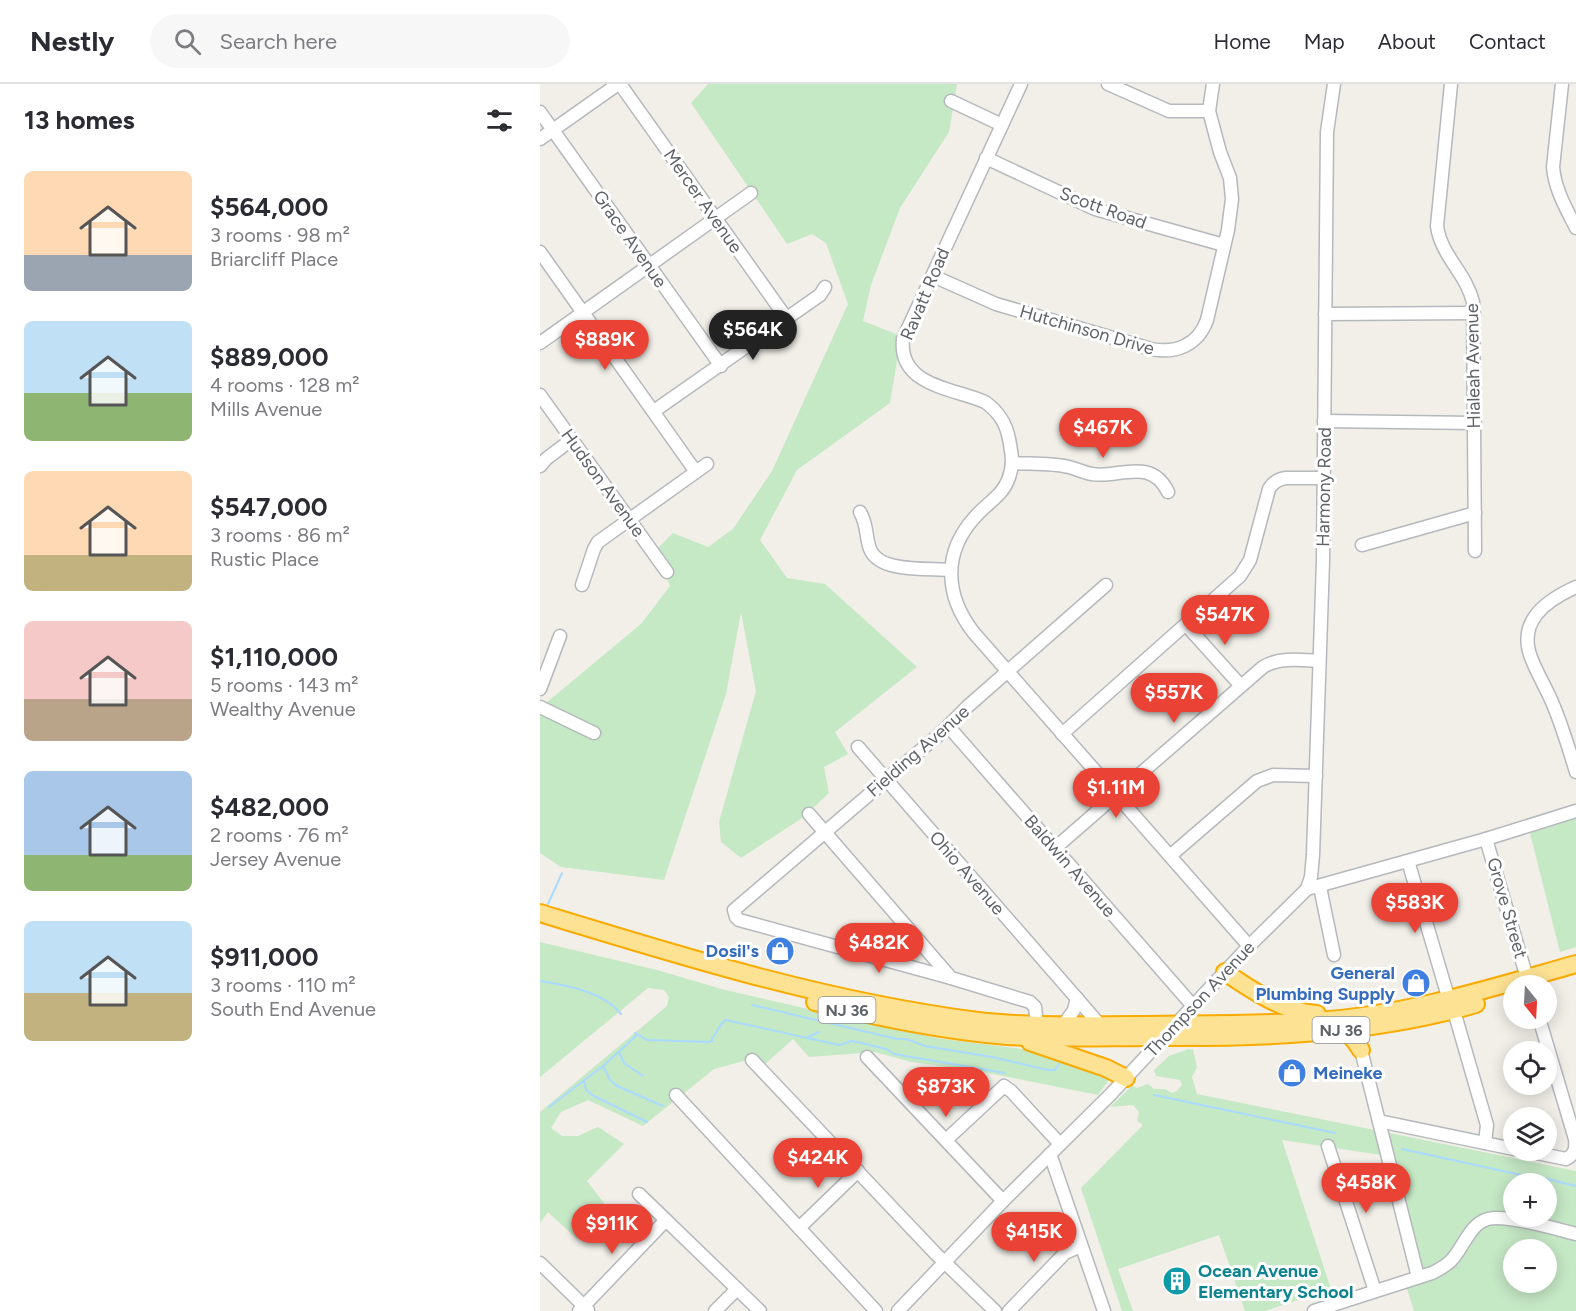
<!DOCTYPE html>
<html lang="en">
<head>
<meta charset="utf-8">
<style>
  body { margin:0; font-family:Figtree,sans-serif; background:#f7f7f7; color:#2b2b33; height:100vh; display:flex; flex-direction:column; font-size:22px; white-space:nowrap }
  * { box-sizing:border-box; margin:0 }
  p { font-size:20px; color:#7c7c81 }
  .icon { flex:none; width:33px; height:33px; fill:none; stroke:currentColor; stroke-width:2; stroke-linecap:round; stroke-linejoin:round }
  .map { position:relative; flex:1; overflow:hidden }
  .drawer { display:flex; flex-direction:column; background:#fff; width:540px }
  .drawer>* { flex:none }
  .needle { width:39px; rotate:162deg }
  .controls { position:absolute; left:963px; top:891px; display:grid; gap:12px }
  .controls a { display:grid; place-items:center; width:54px; height:54px; border-radius:50%; background:#fff; box-shadow:0 3px 15px #0003; font-size:30px }
  .price { position:absolute; translate:-50% -51px; padding:0 14px; border-radius:21px; background:#ea4335; color:#fff; font-size:20px; line-height:39px; filter:drop-shadow(0 2px 3px #0008) }
  .price::after { content:''; position:absolute; left:50%; top:36px; width:18px; height:14px; margin-left:-9px; background:inherit; clip-path:polygon(0 0,100% 0,50% 100%) }
  .price.selected { background:#222; color:#fff }
  ul { padding:0; list-style:none }
  li { display:flex; align-items:center; gap:18px; height:150px; padding:0 24px }
  li span { display:grid; place-items:center; flex:none; width:168px; height:120px; border-radius:9px; color:#555 }
  li>.icon { margin-inline-start:auto }
  span .icon { width:72px; height:72px; fill:#fffc; stroke-width:1 }
  li b { font-size:26px }
  h2 { display:flex; justify-content:space-between; align-items:center; height:72px; padding:0 24px; font-size:26px }
  header { display:flex; align-items:center; gap:36px; box-sizing:border-box; height:84px; padding:0 30px; background:#fff; border-bottom:2px solid #e1e1e2 }
  header strong { font-size:28px }
  nav { display:flex; gap:33px; margin-inline-start:auto; font-size:21px }
  .search { width:420px; height:54px; background:#f7f7f7; display:flex; align-items:center; gap:15px; box-sizing:border-box; padding:0 21px; border-radius:33px; color:#7c7c81; font-size:22px }
  main { display:flex; flex:1; min-height:0 }
  .map>svg:first-child { display:block }
  .green { fill:#c5e8c5; fill-rule:evenodd }
  .lines { fill:none; stroke-linecap:round; stroke-linejoin:round }
  .stream { stroke:#aadaff; stroke-width:2 }
  .minor-casing { stroke:#b5b8bc; stroke-width:15 }
  .highway-casing { stroke:#f9ab00; stroke-width:20 }
  .minor { stroke:#fff; stroke-width:12 }
  .highway { stroke:#fde293; stroke-width:16 }
  .labels { text-anchor:middle; stroke-width:6; stroke-linejoin:round; paint-order:stroke }
  .shield { fill:#fff; stroke:#8f9295; stroke-width:1.5 }
  .shield-label { font-size:16px; font-weight:bold; fill:#5f6368 }
  .street-label { font-size:18px; fill:#5f6368; stroke:#fff }
  .shop-label { font-size:18px; font-weight:bold; fill:#366cbe; stroke:#fff; text-anchor:end }
  .culture-label { font-size:18px; font-weight:bold; fill:#0d838f; stroke:#fff; text-anchor:start }
</style>
</head>
<body>
<header>
<strong>Nestly</strong>
<div class="search"><svg class="icon" aria-label="search" viewBox="0 0 24 24"><circle cx="10" cy="10" r="6"/><path d="M15 15l6 6"/></svg>Search here</div>
<nav><a>Home</a><a>Map</a><a>About</a><a>Contact</a></nav>
</header>
<main>
<section class="drawer">
<h2>13 homes<svg class="icon" aria-label="filters" viewBox="0 0 24 24"><path d="M4 7h16M4 17h16"/><circle cx="9" cy="7" r="2"/><circle cx="15" cy="17" r="2"/></svg></h2>
<ul>
<li><span style="background:linear-gradient(#ffd9b3 70%,#9aa5b1 0)"><svg class="icon" aria-label="home" viewBox="0 0 24 24"><path d="M3 11l9-7 9 7M6 9v11h12V9"/></svg></span><div><b>$564,000</b><p>3 rooms · 98 m²</p><p>Briarcliff Place</p></div></li>
<li><span style="background:linear-gradient(#bfe0f5 60%,#8fb573 0)"><svg class="icon" aria-label="home" viewBox="0 0 24 24"><path d="M3 11l9-7 9 7M6 9v11h12V9"/></svg></span><div><b>$889,000</b><p>4 rooms · 128 m²</p><p>Mills Avenue</p></div></li>
<li><span style="background:linear-gradient(#ffd9b3 70%,#c2b280 0)"><svg class="icon" aria-label="home" viewBox="0 0 24 24"><path d="M3 11l9-7 9 7M6 9v11h12V9"/></svg></span><div><b>$547,000</b><p>3 rooms · 86 m²</p><p>Rustic Place</p></div></li>
<li><span style="background:linear-gradient(#f6c9c9 65%,#b9a48a 0)"><svg class="icon" aria-label="home" viewBox="0 0 24 24"><path d="M3 11l9-7 9 7M6 9v11h12V9"/></svg></span><div><b>$1,110,000</b><p>5 rooms · 143 m²</p><p>Wealthy Avenue</p></div></li>
<li><span style="background:linear-gradient(#a9c7e8 70%,#8fb573 0)"><svg class="icon" aria-label="home" viewBox="0 0 24 24"><path d="M3 11l9-7 9 7M6 9v11h12V9"/></svg></span><div><b>$482,000</b><p>2 rooms · 76 m²</p><p>Jersey Avenue</p></div></li>
<li><span style="background:linear-gradient(#bfe0f5 60%,#c2b280 0)"><svg class="icon" aria-label="home" viewBox="0 0 24 24"><path d="M3 11l9-7 9 7M6 9v11h12V9"/></svg></span><div><b>$911,000</b><p>3 rooms · 110 m²</p><p>South End Avenue</p></div></li>
</ul>
</section>
<div class="map">
<svg width="1036" height="1227" viewBox="0 0 1036 1227">
  <rect width="100%" height="100%" fill="#f1efe8"/>
  <!-- green -->
  <g class="green">
    <path d="M168 0H417L409 48 360 124 331 201 323 237 361 252 350 319 257 386 220 456 247 494 285 500 377 583 295 648 308 670 284 683 289 709 262 734 201 774 181 758 179 738 216 607 201 528 186 610 124 796 21 783 0 769V624L101 540 130 502 116 466 133 449 168 463 193 445 232 387 308 220 286 159 272 150 247 160 151 19Z"/>
    <path d="M1036 729V863L1020 868 989 745Z"/>
    <path d="M0 858 117 886 185 906 396 954 498 967 567 992 568 997 558 1011 433 986 371 978 335 968 269 973 253 955 223 982 215 974 174 985 103 1042 48 1016 21 1028 11 1044 22 1052H38L58 1043 84 1060 47 1097 64 1119 61 1137 37 1155 8 1128 0 1139V1028L127 922 129 913 124 906 108 904 0 993Z"/>
    <path d="M649 965 653 966 657 983 652 993 657 1010 1036 1087V1227H874L866 1202 886 1195 854 1073 742 1056 791 1205 725 1227H705L679 1151 578 1185 593 1227H582L541 1104 603 1041 597 1037 599 1028 593 1021 570 1023 592 1002 597 1004 608 1000 614 1005H625L632 1009 637 1007 642 1001 640 996 616 992 614 986 629 972ZM974 1100H1006V1132H974ZM974 1166H1006V1198H974Z"/>
  </g>
  <g class="lines">
    <!-- stream -->
    <g class="stream">
      <path d="M8 820 22 789"/>
      <path d="M0 897C27 901 63 908 81 930"/>
      <path d="M212 921 357 955H366L385 962 452 973 508 986H515L519 980"/>
      <path d="M95 949 107 956 169 958 172 957V954C177 949 180 939 186 936L299 961 311 957 317 958 346 965 354 970 465 989"/>
      <path d="M268 953 279 948"/>
      <path d="M79 968 84 979 103 992"/>
      <path d="M63 982 70 996 77 1002 123 1022"/>
      <path d="M44 996 46 1006 52 1011 107 1038"/>
      <path d="M614 1011 795 1049"/>
      <path d="M9 1023 63 982 97 951"/>
      <path d="M862 1065 981 1091 995 1092 1036 1102"/>
    </g>
    <!-- minor casing -->
    <g class="minor-casing">
      <g id="minor">
        <path d="M80 0 247 235"/>
        <path d="M481 0 363 255C358 302 413 304 445 318 459 328 466 339 469 355 472 370 474 382 468 396 462 412 446 420 435 433 402 469 405 512 434 549L709 862"/>
        <path d="M568 0 629 27H669"/>
        <path d="M911 0 897 142C901 172 926 189 933 218L935 467"/>
        <path d="M1022 0 1013 83C1015 106 1026 124 1036 144"/>
        <path d="M411 17 462 41"/>
        <path d="M0 28 181 282"/>
        <path d="M0 55 78 0"/>
        <path d="M446 74 555 125 684 161"/>
        <path d="M0 168 156 388"/>
        <path d="M393 192 456 220 611 265C636 270 658 261 667 236L688 146 692 115 690 94 680 68 669 27 673 0"/>
        <path d="M785 230 934 229"/>
        <path d="M0 259 211 109"/>
        <path d="M0 311 127 488"/>
        <path d="M114 327 280 211 285 203"/>
        <path d="M784 337 935 339"/>
        <path d="M473 379C491 380 512 379 529 383 537 385 544 389 552 390 577 395 611 372 628 408"/>
        <path d="M0 382 6 375 31 356"/>
        <path d="M320 428C328 442 325 451 330 465 339 489 388 484 410 486"/>
        <path d="M822 461 935 429"/>
        <path d="M42 501 54 465 58 458 167 380"/>
        <path d="M1036 503C1005 517 976 538 992 576 998 591 1006 604 1012 618 1022 641 1029 665 1036 688"/>
        <path d="M647 542 701 602"/>
        <path d="M0 605 20 552"/>
        <path d="M0 623 54 649"/>
        <path d="M408 642 653 922"/>
        <path d="M522 650 700 492 710 476 729 405C733 398 738 395 746 394H784"/>
        <path d="M318 663 560 941"/>
        <path d="M269 730 411 894"/>
        <path d="M946 755 987 894"/>
        <path d="M514 765 723 583C739 573 761 576 779 577"/>
        <path d="M630 772 717 697 733 691 776 692"/>
        <path d="M868 777 909 916"/>
        <path d="M780 803 794 871"/>
        <path d="M767 805 771 793 773 771 783 477 787 48 794 0"/>
        <path d="M914 927 947 1041 945 1059"/>
        <path d="M497 940 495 923 490 918 411 894 199 836 196 833 194 826 402 648 427 623 566 501"/>
        <path d="M524 940 534 926 537 914"/>
        <path d="M821 966 878 1193"/>
        <path d="M327 973 463 1117"/>
        <path d="M212 976 396 1170 455 1227"/>
        <path d="M136 1011 336 1227"/>
        <path d="M839 1037 974 1065"/>
        <path d="M406 1056 464 1002 471 1007 520 1060"/>
        <path d="M788 1062 835 1207"/>
        <path d="M982 1066 1026 1075C1035 1071 1036 1064 1035 1055L999 934"/>
        <path d="M510 1070 564 1227"/>
        <path d="M99 1110 220 1227"/>
        <path d="M259 1144 318 1087"/>
        <path d="M0 1179 48 1226"/>
        <path d="M39 1227 126 1136"/>
        <path d="M175 1227 197 1205"/>
        <path d="M358 1227 463 1117 570 1011 709 862 767 805 946 755 1036 727"/>
        <path d="M469 1227 525 1169 541 1162"/>
        <path d="M774 1227 892 1189C917 1177 915 1170 930 1149 934 1143 940 1137 948 1135 966 1130 1016 1145 1036 1150"/>
      </g>
    </g>
    <!-- highway casing -->
    <g class="highway-casing">
      <g id="highway">
        <path d="M0 829C144 873 288 918 438 937 490 943 544 941 597 941 657 940 717 941 777 937 866 931 951 904 1036 880"/>
        <path d="M685 888C711 906 744 928 777 930"/>
        <path d="M275 918C338 933 402 947 467 952 517 955 567 953 617 953 723 954 833 950 936 920"/>
        <path d="M805 946 815 957 821 966"/>
        <path d="M490 958 566 984 586 994"/>
      </g>
    </g>
    <!-- minor -->
    <use href="#minor" class="minor"/>
    <!-- highway -->
    <use href="#highway" class="highway"/>
  </g>
  <!-- icons -->
  <defs>
    <g id="shop-disc" transform="scale(1.5)"><circle r="9.5" fill="#3f7fe0" stroke="#fff"/><path d="M-5-2.5h2.3a2.7 3.5 0 0 1 5.4 0H5L5.5 6h-11ZM-1.5-2.5h3a1.5 2.3 0 0 0-3 0Z" fill="#fff"/></g>
    <g id="building-disc" transform="scale(1.5)"><circle r="9.5" fill="#0f9aa8" stroke="#fff"/><path d="M-4-6H4V6H1V3H-1V6H-4ZM-2.5-4.3h1.7v1.8h-1.7ZM.8-4.3h1.7v1.8H.8ZM-2.5-1h1.7V.8h-1.7ZM.8-1h1.7V.8H.8Z" fill="#fff"/></g>
  </defs>
  <g fill-rule="evenodd">
    <use href="#shop-disc" x="240" y="867"/>
    <use href="#shop-disc" x="876" y="899"/>
    <use href="#shop-disc" x="752" y="989"/>
    <use href="#building-disc" x="637" y="1197"/>
  </g>
  <g class="labels">
    <!-- shield labels -->
    <g class="shield">
      <rect x="278.5" y="913" width="57" height="26" rx="4.5"/>
      <rect x="772.5" y="933" width="57" height="26" rx="4.5"/>
    </g>
    <g class="shield-label">
      <text x="307" y="932">NJ 36</text>
      <text x="801" y="952">NJ 36</text>
    </g>
    <!-- street labels -->
    <g class="street-label">
      <text transform="translate(163 117) rotate(55)" y="6">Mercer Avenue</text>
      <text transform="translate(563 124) rotate(20)" y="6">Scott Road</text>
      <text transform="translate(90 155) rotate(55)" y="6">Grace Avenue</text>
      <text transform="translate(385 210) rotate(-67)" y="6">Ravatt Road</text>
      <text transform="translate(547 246) rotate(16)" y="6">Hutchinson Drive</text>
      <text transform="translate(933 282) rotate(-91)" y="6">Hialeah Avenue</text>
      <text transform="translate(63 399) rotate(54)" y="6">Hudson Avenue</text>
      <text transform="translate(784 403) rotate(-89)" y="6">Harmony Road</text>
      <text transform="translate(378 667) rotate(-41)" y="6">Fielding Avenue</text>
      <text transform="translate(530 782) rotate(49)" y="6">Baldwin Avenue</text>
      <text transform="translate(427 789) rotate(49)" y="6">Ohio Avenue</text>
      <text transform="translate(967 824) rotate(74)" y="6">Grove Street</text>
      <text transform="translate(660 915) rotate(-47)" y="6">Thompson Avenue</text>
    </g>
    <!-- shop labels -->
    <g class="shop-label">
      <text x="219" y="873">Dosil's</text>
      <text x="855" y="895">General<tspan x="855" dy="21">Plumbing Supply</tspan></text>
      <text x="773" y="995" text-anchor="start">Meineke</text>
    </g>
    <!-- culture labels -->
    <g class="culture-label">
      <text x="658" y="1193">Ocean Avenue<tspan x="658" dy="21">Elementary School</tspan></text>
    </g>
  </g>
</svg>
<div class="controls">
<a><svg class="needle" viewBox="-14 -14 28 28"><path d="M0-13l5 13h-10z" fill="#e53935"/><path d="M0 13l5-13h-10z" fill="#7c7c81"/></svg></a>
<a><svg class="icon" aria-label="locate" viewBox="0 0 24 24"><circle cx="12" cy="12" r="6"/><path d="M12 2v4M12 18v4M2 12h4M18 12h4"/></svg></a>
<a><svg class="icon" aria-label="layers" viewBox="0 0 24 24"><path d="M12 4l9 5-9 5-9-5zM3 14l9 5 9-5"/></svg></a>
<a>+</a>
<a>−</a>
</div>
<b class="price selected" style="left:213px;top:277px">$564K</b>
<b class="price" style="left:65px;top:287px">$889K</b>
<b class="price" style="left:563px;top:375px">$467K</b>
<b class="price" style="left:685px;top:562px">$547K</b>
<b class="price" style="left:634px;top:640px">$557K</b>
<b class="price" style="left:576px;top:735px">$1.11M</b>
<b class="price" style="left:875px;top:850px">$583K</b>
<b class="price" style="left:339px;top:890px">$482K</b>
<b class="price" style="left:406px;top:1034px">$873K</b>
<b class="price" style="left:278px;top:1105px">$424K</b>
<b class="price" style="left:826px;top:1130px">$458K</b>
<b class="price" style="left:72px;top:1171px">$911K</b>
<b class="price" style="left:494px;top:1179px">$415K</b>
</div>
</main>
</body>
</html>
